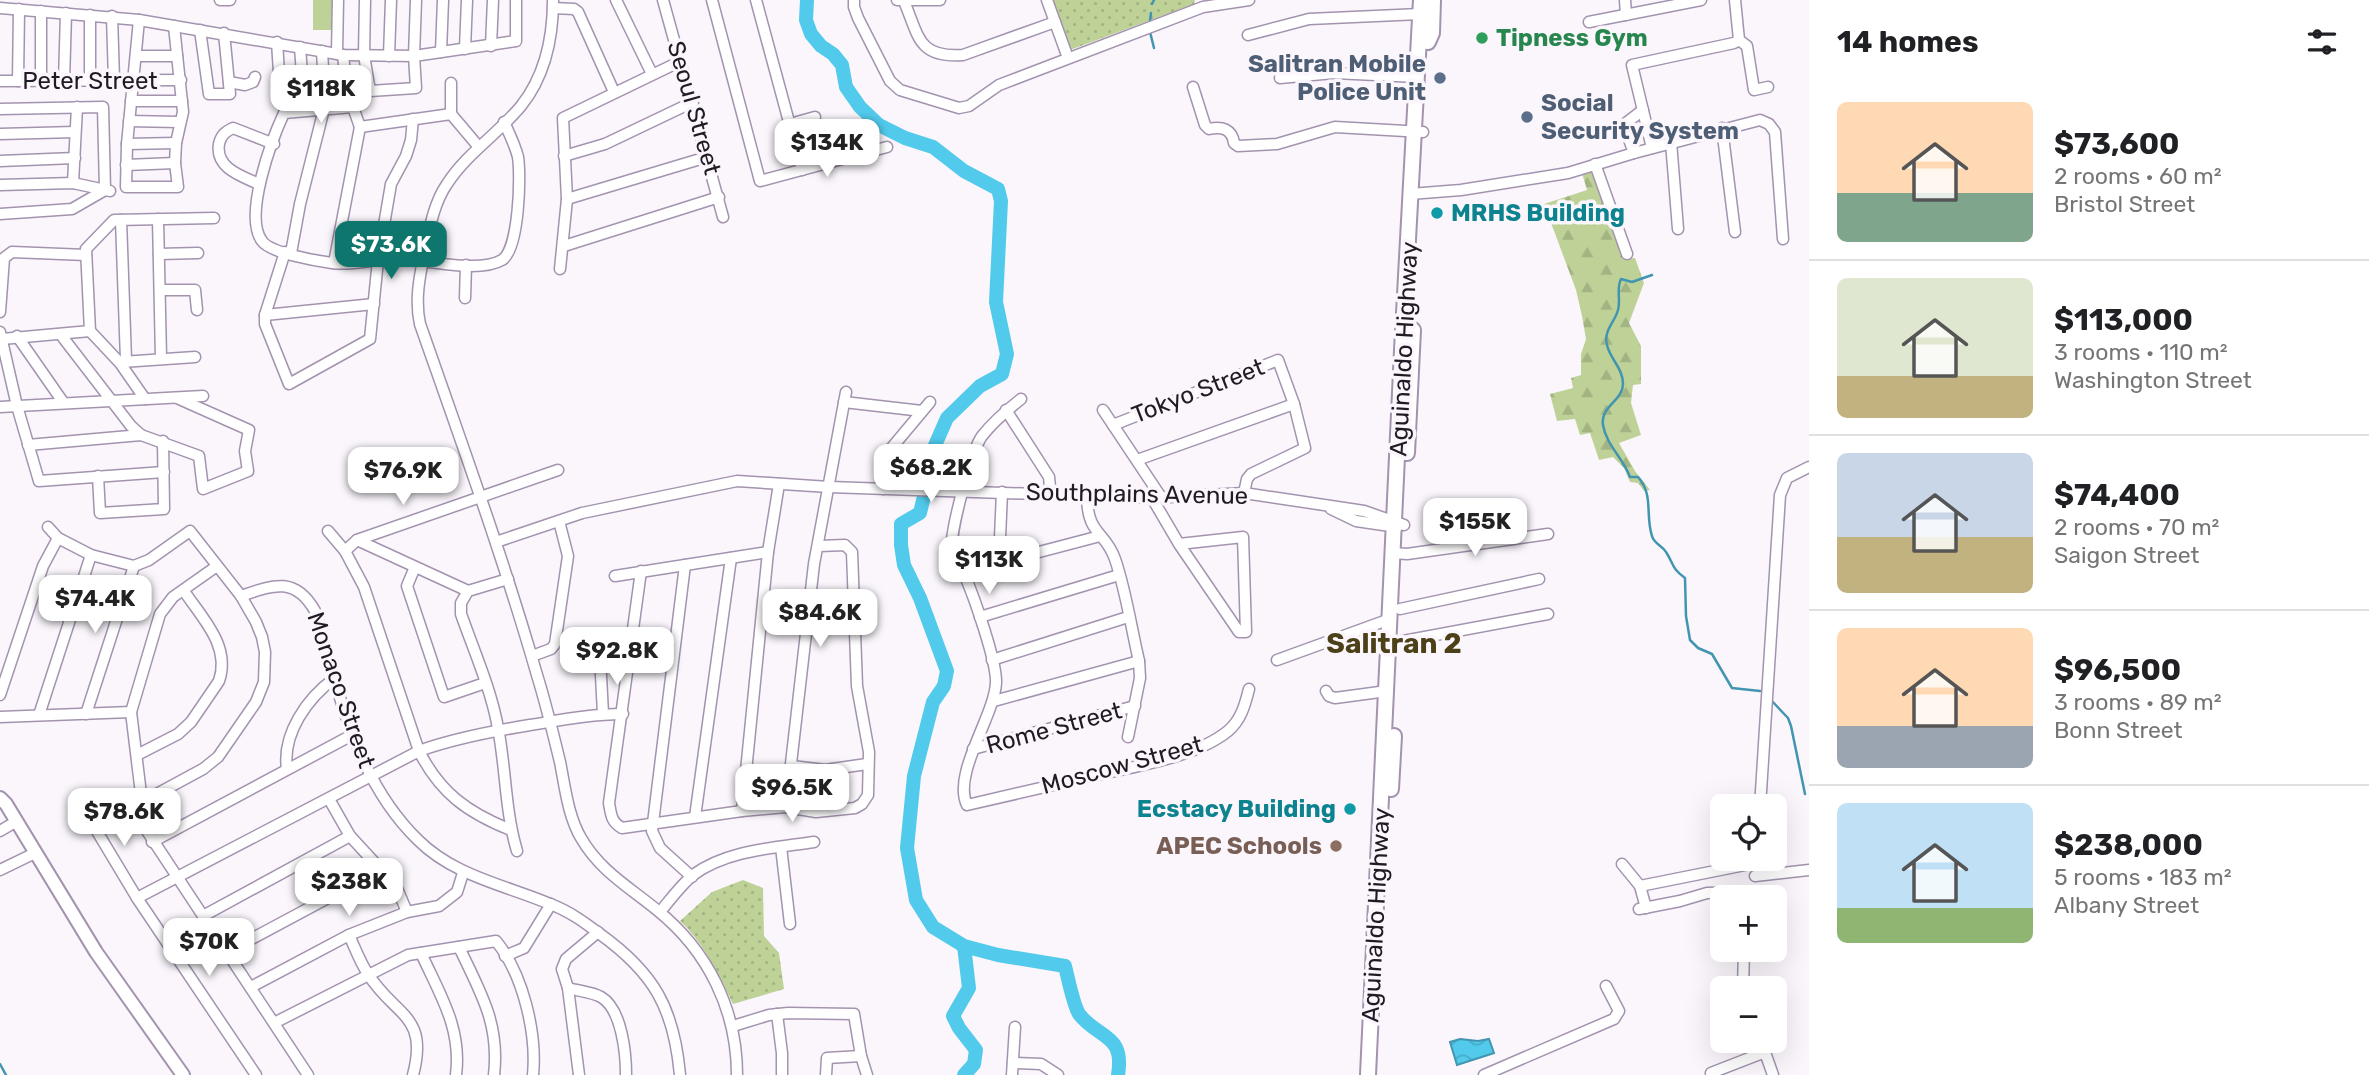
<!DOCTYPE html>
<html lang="en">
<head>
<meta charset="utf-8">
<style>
  body { margin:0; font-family:Rubik,sans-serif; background:#f6f6f6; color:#202124; height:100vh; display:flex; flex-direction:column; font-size:26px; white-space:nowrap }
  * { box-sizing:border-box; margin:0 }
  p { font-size:23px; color:#757577 }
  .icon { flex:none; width:38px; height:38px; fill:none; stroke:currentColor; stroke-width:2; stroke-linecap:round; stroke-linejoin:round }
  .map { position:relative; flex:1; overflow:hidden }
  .drawer { display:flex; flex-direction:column; background:#fff; width:560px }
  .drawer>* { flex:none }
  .controls { position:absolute; left:1710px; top:794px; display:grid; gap:14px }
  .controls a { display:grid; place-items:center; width:77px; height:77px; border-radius:10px; background:#fff; box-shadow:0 7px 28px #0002; font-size:35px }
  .price { position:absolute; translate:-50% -60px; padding:0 16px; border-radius:14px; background:#fff; color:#222; font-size:23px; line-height:46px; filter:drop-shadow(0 2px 4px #0008) }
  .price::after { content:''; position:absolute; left:50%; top:42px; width:21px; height:16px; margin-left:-10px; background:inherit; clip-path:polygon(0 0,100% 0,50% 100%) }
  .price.selected { background:#0f766e; color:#fff }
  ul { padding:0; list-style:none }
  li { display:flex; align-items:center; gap:21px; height:175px; padding:0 28px }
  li+li { border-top:2px solid #e0e0e0 }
  li span { display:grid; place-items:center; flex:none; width:196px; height:140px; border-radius:10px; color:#555 }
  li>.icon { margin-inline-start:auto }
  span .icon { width:84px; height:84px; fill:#fffc; stroke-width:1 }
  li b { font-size:30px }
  h2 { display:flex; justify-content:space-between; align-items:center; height:84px; padding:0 28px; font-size:30px }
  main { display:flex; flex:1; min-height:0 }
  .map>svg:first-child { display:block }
  .green { fill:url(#green-dots) }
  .forest { fill:url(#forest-firs) }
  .pitch { fill:#bed298 }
  .water { fill:url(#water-waves); stroke:#4295b0; stroke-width:2 }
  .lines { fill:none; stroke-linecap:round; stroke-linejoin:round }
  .stream { stroke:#4295b0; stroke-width:2.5 }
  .river { stroke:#51caeb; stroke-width:14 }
  .minor-casing { stroke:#a393af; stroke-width:13 }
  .major-casing { stroke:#a393af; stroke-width:16 }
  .highway-casing { stroke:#a393af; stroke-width:18 }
  .minor { stroke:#fff; stroke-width:10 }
  .major { stroke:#fff; stroke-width:12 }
  .highway { stroke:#fff; stroke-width:14 }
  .leisure-dot { fill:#2e9e5b; stroke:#faf6fc; stroke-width:2.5 }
  .service-dot { fill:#5c6f8a; stroke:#faf6fc; stroke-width:2.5 }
  .culture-dot { fill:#0f9aa8; stroke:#faf6fc; stroke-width:2.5 }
  .education-dot { fill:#8d6e63; stroke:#faf6fc; stroke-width:2.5 }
  .labels { text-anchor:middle; stroke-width:7; stroke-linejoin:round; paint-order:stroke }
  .leisure-label { font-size:24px; font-weight:bold; fill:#27864d; stroke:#faf6fc; text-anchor:start }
  .service-label { font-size:24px; font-weight:bold; fill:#4e5e75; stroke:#faf6fc; text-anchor:end }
  .street-label { font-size:24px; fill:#201a25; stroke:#faf6fc }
  .culture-label { font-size:24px; font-weight:bold; fill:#0d838f; stroke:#faf6fc; text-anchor:start }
  .education-label { font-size:24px; font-weight:bold; fill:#785e54; stroke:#faf6fc; text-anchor:end }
  .quarter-label { font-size:28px; font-weight:bold; fill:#4c4018; stroke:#faf6fc }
</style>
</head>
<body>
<main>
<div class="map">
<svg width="1809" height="1075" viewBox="0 0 1809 1075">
  <defs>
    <pattern id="green-dots" width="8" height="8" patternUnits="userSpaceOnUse" patternTransform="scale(1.75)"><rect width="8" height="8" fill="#bed298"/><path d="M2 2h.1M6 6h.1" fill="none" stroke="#a3b483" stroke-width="1.8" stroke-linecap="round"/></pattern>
    <pattern id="forest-firs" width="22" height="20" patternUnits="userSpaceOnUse" patternTransform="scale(1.75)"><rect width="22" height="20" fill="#bed298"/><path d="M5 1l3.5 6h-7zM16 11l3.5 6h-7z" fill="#a3b483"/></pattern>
    <pattern id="water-waves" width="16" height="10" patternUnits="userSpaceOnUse" patternTransform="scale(1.75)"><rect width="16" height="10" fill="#51caeb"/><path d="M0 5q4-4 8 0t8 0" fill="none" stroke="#46adc9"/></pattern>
  </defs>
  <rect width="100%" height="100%" fill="#faf6fc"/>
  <!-- green -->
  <g class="green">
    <path d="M1051 0H1195L1194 4 1070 50Z"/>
    <path d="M743 880 763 888 764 936 779 953 784 989 733 1004C719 976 704 943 680 921L712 892Z"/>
  </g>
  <!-- forest -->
  <path class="forest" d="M1594 169 1624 259 1635 258 1644 283 1629 323 1641 346V384L1633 385 1631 403 1641 435 1619 443 1635 471 1650 490 1644 491 1638 483 1630 482 1624 468 1613 457 1599 460 1590 433 1580 435 1575 419 1557 421 1550 394 1573 388 1571 378 1581 375V354L1586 339 1582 316 1576 290 1544 204 1587 190 1582 173Z"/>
  <!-- pitch -->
  <path class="pitch" d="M313 0H333L332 30H313Z"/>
  <!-- water -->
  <path class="water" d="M1460 1039 1478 1041 1489 1039 1494 1053 1457 1065 1450 1042Z"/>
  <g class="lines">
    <!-- stream -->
    <g class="stream">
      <path d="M1152 4 1154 0"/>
      <path d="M1150 21 1151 13"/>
      <path d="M1150 32 1154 48"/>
      <path d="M1652 275 1632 282 1621 279C1616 289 1621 299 1618 310 1615 322 1603 331 1607 345 1610 359 1623 368 1623 384 1623 401 1600 406 1603 425 1606 445 1624 459 1630 477H1638C1654 495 1645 515 1652 536 1654 544 1662 545 1666 552 1674 564 1671 568 1685 578L1686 616 1690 640 1698 648 1712 654 1732 688 1760 691"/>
      <path d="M1770 699 1788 718 1791 726 1805 794"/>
      <path d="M0 1064 6 1075"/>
    </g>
    <!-- river -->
    <g class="river">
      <path d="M807 0 806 20 811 34 821 46 833 54 842 65 846 87 860 107 879 125 905 138 933 147 964 171 998 189 1001 201 996 302 1007 354 1002 374 980 386 947 418 929 459V475L920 513 901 524V545L904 565 920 598 947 671 944 686 933 702 914 776 907 848 916 900 933 927 964 946 998 955 1065 966C1068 978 1073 1004 1079 1014 1098 1039 1125 1033 1118 1075"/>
      <path d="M964 946 969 988 953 1016 959 1028 976 1050 974 1064 964 1075"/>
    </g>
    <!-- minor casing -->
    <g class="minor-casing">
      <g id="minor">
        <path d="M220 0H230"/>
        <path d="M365 0 364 55 370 91 416 88 414 56 416 0"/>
        <path d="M553 0C553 37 545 76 521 106 498 134 467 153 447 184 433 204 429 232 424 255 419 279 415 301 420 324 461 441 503 557 537 675 546 704 553 733 560 762 565 787 568 816 581 838 600 871 629 887 657 910 708 951 737 1010 737 1075"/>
        <path d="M616 0 652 74"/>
        <path d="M663 0 723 217"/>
        <path d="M712 0 760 181 887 147"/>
        <path d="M756 0 802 170"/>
        <path d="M854 0V7L858 18 890 81 900 90 959 108 969 106 999 85 1203 7 1249 0"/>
        <path d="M897 0H940"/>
        <path d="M1047 0 1068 58"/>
        <path d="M1625 0 1626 15"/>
        <path d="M904 1C919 37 918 58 963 55L1055 22"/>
        <path d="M0 8 139 20 343 55 414 56 516 41V0"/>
        <path d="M553 8 574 9 578 12 614 92"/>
        <path d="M112 16 114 80"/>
        <path d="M139 20 127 144 126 187H178L175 163 176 143 183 112 174 26"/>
        <path d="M1589 22 1701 0"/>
        <path d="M200 30 209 94H230L224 33"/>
        <path d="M1248 35 1309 19 1420 14"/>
        <path d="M1739 40 1747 46 1754 90 1768 87"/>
        <path d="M277 42 280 88"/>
        <path d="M491 46 493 0"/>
        <path d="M300 47 303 88"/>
        <path d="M465 49 467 0"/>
        <path d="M322 51 324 86"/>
        <path d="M441 52 443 0"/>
        <path d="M337 53 338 0"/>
        <path d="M343 55 346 83"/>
        <path d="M137 56H177"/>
        <path d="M389 56 391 0"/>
        <path d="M1280 78 1334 73 1417 77"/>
        <path d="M90 80V15"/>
        <path d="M0 81 181 80"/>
        <path d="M18 81 19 9"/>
        <path d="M41 81V11"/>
        <path d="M64 81 66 13"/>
        <path d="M229 82 245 85 253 82 255 77"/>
        <path d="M451 83V114"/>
        <path d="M1193 87 1205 125 1209 129C1222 126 1232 129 1234 143L1238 146 1277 144 1335 127 1423 132"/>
        <path d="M131 101H182"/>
        <path d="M0 109 103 107 105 190"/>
        <path d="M129 121 179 122"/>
        <path d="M790 124 815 117"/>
        <path d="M360 127 353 107 284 113C272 139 243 216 262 241 270 253 317 261 332 263 352 266 375 259 396 259 424 259 478 274 502 260 519 249 521 177 518 157 515 145 509 133 504 122"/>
        <path d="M360 127 451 114 478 146"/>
        <path d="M1722 128 1735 232"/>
        <path d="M0 134 75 132"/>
        <path d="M1671 142 1678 229"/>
        <path d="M127 144 176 143"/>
        <path d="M1652 148 1632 65 1734 43 1739 40 1735 0"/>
        <path d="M1634 153 1627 134 1626 123 1643 110"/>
        <path d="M564 156 605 144 693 102"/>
        <path d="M0 161 75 158"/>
        <path d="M1595 164 1627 254"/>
        <path d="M126 165 175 163"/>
        <path d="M73 183 77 107"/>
        <path d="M259 184C241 176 215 168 219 144 221 135 225 132 233 128L274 144"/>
        <path d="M0 185 73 183 110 191"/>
        <path d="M1410 194 1461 190 1568 173 1634 153 1760 120 1769 124 1775 132 1783 239"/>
        <path d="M567 199 707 157"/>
        <path d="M0 214 72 209 105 190"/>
        <path d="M158 219 161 358"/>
        <path d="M121 220 126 360"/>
        <path d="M564 246 719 197"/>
        <path d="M285 252 265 315V324L289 384 370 339 378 260 391 184 406 156 411 140 413 119"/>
        <path d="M291 253 300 204 324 109"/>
        <path d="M159 254 198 253"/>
        <path d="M334 263 360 127"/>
        <path d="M560 269 567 199 563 118 681 61"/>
        <path d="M160 290H195L197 310"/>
        <path d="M465 298 466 265"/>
        <path d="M0 312 4 258 12 252 86 255"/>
        <path d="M265 315 374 304"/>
        <path d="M0 332 17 406 39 481 164 472"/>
        <path d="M61 335 131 426 141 435"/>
        <path d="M17 336 63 402"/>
        <path d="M2 339 90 331"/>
        <path d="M122 362 195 357"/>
        <path d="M145 399 120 363 90 331 86 249 114 220 214 218"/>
        <path d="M1021 399C1007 410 993 422 982 436 972 449 948 537 952 553 955 561 961 568 965 576 974 597 997 662 996 683 994 717 952 774 967 805 1011 795 1054 785 1097 775 1137 766 1196 757 1228 731 1241 720 1245 705 1249 689"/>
        <path d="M844 402 922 411"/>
        <path d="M0 407 203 396"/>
        <path d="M1006 410 1049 477 1050 487 1046 494"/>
        <path d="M1103 410 1161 497"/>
        <path d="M1113 425 1278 360 1294 404 1305 448 1251 474 1247 479 1244 493"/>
        <path d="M28 445 141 435 199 456 203 489 248 471 245 451 249 430 177 398"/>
        <path d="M1137 460 1294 404"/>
        <path d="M98 476 100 513 164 509 163 441"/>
        <path d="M883 489 885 462 889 451 930 402"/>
        <path d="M1087 495C1087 536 1105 530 1115 559 1126 591 1131 627 1139 661L1140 678 1128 737"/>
        <path d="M1152 498 1179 544 1239 632H1246L1243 537 1179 544"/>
        <path d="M1331 509 1356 521 1397 527"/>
        <path d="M48 527 58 538 91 555 134 566 149 560 190 531 241 596 256 622 262 637 265 652 264 682 256 702 218 757 203 769 142 802"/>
        <path d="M328 531 345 551 364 587 419 751C440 793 468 813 511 830"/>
        <path d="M357 540 468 591"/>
        <path d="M496 542 582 513 737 481 829 487 1152 498 1244 493 1364 511 1404 525"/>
        <path d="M345 551 357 540 558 470"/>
        <path d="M1393 553 1407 554 1548 534"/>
        <path d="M999 561 1002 492"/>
        <path d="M685 565 652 831 660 848 692 877"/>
        <path d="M217 566 173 597 160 614 131 712 142 802 141 822 308 1075"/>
        <path d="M415 567 407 586 444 697 485 683"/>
        <path d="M641 571 609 803C611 814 611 822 622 828L742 811 786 807 816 812 855 808 862 804 868 795 869 752 857 686 852 552 845 545 819 546"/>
        <path d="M963 572 1100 536"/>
        <path d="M615 576 768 552"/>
        <path d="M508 579 468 591 461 603V614C474 651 491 689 498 728 506 769 505 811 517 851"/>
        <path d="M241 596C273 585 295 576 315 611 339 691 355 779 418 840 454 876 505 885 550 904 569 911 584 922 600 934 654 973 674 1008 680 1075"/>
        <path d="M1400 609 1539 579"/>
        <path d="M980 617 1119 575"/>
        <path d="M1398 642 1548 614"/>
        <path d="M532 656 551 649 555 644 568 556 559 521"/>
        <path d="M992 660 1128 617"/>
        <path d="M1277 660 1390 619"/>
        <path d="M1326 691 1329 696 1335 698 1387 691"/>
        <path d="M0 695 43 566 58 538"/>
        <path d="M994 701 1139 661"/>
        <path d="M86 714 134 566"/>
        <path d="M603 714 600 656 606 652 629 657"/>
        <path d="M39 715 91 555"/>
        <path d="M0 717 131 712"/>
        <path d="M973 749 1135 706"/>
        <path d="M137 755 178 734 191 722 219 681C231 646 202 618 184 591"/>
        <path d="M792 766 825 770 867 764"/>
        <path d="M287 769C282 734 307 698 335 678"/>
        <path d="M329 799 350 836 396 886 407 912"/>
        <path d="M786 807 814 564 846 392"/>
        <path d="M1760 807 1780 495 1787 478 1809 467"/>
        <path d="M742 811 768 552 779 484"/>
        <path d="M86 813 137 898 256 1075"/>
        <path d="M695 817 731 558"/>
        <path d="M0 831 17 821"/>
        <path d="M152 842 352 735"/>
        <path d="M781 847 790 924"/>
        <path d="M1622 864 1640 886 1646 908"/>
        <path d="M0 870 35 853"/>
        <path d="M1755 876 1809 870"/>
        <path d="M1640 886 1755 863"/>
        <path d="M137 898 419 751C455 738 493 731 530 725 561 720 592 714 623 714"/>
        <path d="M1639 909 1680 901 1707 893 1754 892"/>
        <path d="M660 912C670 900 681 885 693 875 727 850 774 848 814 842"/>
        <path d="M203 916 350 836"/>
        <path d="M349 935C355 948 360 962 368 974 395 1017 429 1014 413 1075"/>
        <path d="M459 947C480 992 500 1023 494 1075"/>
        <path d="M227 952 382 869"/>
        <path d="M421 953C440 995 462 1028 456 1075"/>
        <path d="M505 956 524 948 551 904"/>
        <path d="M251 987 349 935 407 912 439 906 457 892 463 873"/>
        <path d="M568 988C578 991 592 992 601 997 622 1009 626 1054 626 1075"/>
        <path d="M1743 989 1744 950"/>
        <path d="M777 1014 782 1053V1075"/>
        <path d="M274 1023 408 955 496 941C523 974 537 1033 533 1075"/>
        <path d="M733 1026 769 1015 788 1013 854 1014 861 1056 867 1075"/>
        <path d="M1761 1041 1773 1075"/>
        <path d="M1013 1063 1041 1064 1058 1075"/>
        <path d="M1711 1073 1765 1052"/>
        <path d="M579 1075 568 988 562 969 566 959 598 932"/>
        <path d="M826 1075 827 1058 861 1056"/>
        <path d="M1012 1075 1015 1027"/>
        <path d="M1484 1075 1614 1019 1619 1011 1606 986"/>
      </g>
    </g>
    <!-- major casing -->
    <g class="major-casing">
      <path id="major" d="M0 798 6 804 96 952 183 1075"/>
    </g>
    <!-- highway casing -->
    <g class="highway-casing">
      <g id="highway">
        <path d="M1428 42 1432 33 1433 0"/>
        <path d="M1407 453 1413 330"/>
        <path d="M1391 789 1394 736"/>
        <path d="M1368 1075 1402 350 1421 0"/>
      </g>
    </g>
    <!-- minor -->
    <use href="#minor" class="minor"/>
    <!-- major -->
    <use href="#major" class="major"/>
    <!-- highway -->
    <use href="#highway" class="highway"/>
  </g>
  <!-- markers -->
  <circle class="leisure-dot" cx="1482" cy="38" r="7"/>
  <g class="service-dot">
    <circle cx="1440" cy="78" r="7"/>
    <circle cx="1527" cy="117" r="7"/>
  </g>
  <g class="culture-dot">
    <circle cx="1437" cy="213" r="7"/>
    <circle cx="1350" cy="809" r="7"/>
  </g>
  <circle class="education-dot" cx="1336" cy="846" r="7"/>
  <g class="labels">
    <!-- leisure labels -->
    <g class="leisure-label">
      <text x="1496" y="46">Tipness Gym</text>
    </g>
    <!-- service labels -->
    <g class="service-label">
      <text x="1426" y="72">Salitran Mobile<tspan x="1426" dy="28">Police Unit</tspan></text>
      <text x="1541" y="111" text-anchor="start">Social<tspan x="1541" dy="28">Security System</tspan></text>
    </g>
    <!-- street labels -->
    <g class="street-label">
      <text x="90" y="89">Peter Street</text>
      <text transform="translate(694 108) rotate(74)" y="8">Seoul Street</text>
      <text transform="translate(1404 349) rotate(-87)" y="8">Aguinaldo Highway</text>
      <text transform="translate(1198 391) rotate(-21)" y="8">Tokyo Street</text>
      <text transform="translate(1137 494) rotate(1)" y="8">Southplains Avenue</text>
      <text transform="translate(341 690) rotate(71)" y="8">Monaco Street</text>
      <text transform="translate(1054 728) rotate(-15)" y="8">Rome Street</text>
      <text transform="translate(1122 765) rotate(-15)" y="8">Moscow Street</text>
      <text transform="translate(1376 915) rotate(-87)" y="8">Aguinaldo Highway</text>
    </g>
    <!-- culture labels -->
    <g class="culture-label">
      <text x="1451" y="221">MRHS Building</text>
      <text x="1336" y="817" text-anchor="end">Ecstacy Building</text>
    </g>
    <!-- education labels -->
    <g class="education-label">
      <text x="1322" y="854">APEC Schools</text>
    </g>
    <!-- quarter labels -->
    <g class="quarter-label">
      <text x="1394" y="653">Salitran 2</text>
    </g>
  </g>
</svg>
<div class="controls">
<a><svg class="icon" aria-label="locate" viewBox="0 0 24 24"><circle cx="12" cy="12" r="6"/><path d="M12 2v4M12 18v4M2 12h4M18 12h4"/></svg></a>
<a>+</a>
<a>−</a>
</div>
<b class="price" style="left:321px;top:125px">$118K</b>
<b class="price" style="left:827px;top:179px">$134K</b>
<b class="price selected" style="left:391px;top:281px">$73.6K</b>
<b class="price" style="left:931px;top:504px">$68.2K</b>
<b class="price" style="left:403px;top:507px">$76.9K</b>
<b class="price" style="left:1475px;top:558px">$155K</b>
<b class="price" style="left:989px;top:596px">$113K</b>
<b class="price" style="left:95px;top:635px">$74.4K</b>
<b class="price" style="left:820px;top:649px">$84.6K</b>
<b class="price" style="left:617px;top:687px">$92.8K</b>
<b class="price" style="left:792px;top:824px">$96.5K</b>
<b class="price" style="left:124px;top:848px">$78.6K</b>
<b class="price" style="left:349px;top:918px">$238K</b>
<b class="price" style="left:209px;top:978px">$70K</b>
</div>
<section class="drawer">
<h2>14 homes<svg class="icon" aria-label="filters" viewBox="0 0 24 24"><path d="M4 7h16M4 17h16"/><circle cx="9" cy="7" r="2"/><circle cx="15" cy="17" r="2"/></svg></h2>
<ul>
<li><span style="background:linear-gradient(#ffd9b3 65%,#7fa58c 0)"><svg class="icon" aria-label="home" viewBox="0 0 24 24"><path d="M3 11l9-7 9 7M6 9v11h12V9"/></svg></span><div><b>$73,600</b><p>2 rooms · 60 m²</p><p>Bristol Street</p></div></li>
<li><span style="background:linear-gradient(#dfe7d0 70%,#c2b280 0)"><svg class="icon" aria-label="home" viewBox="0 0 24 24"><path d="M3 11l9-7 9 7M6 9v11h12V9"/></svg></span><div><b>$113,000</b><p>3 rooms · 110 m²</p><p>Washington Street</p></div></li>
<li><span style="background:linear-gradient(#c9d6e8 60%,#c2b280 0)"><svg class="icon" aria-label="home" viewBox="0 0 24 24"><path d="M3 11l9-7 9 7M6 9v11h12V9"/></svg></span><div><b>$74,400</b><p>2 rooms · 70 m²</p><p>Saigon Street</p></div></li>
<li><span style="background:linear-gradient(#ffd9b3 70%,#9aa5b1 0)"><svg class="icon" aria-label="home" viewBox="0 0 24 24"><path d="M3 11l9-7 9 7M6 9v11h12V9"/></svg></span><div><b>$96,500</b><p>3 rooms · 89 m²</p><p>Bonn Street</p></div></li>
<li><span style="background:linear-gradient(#bfe0f5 75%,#8fb573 0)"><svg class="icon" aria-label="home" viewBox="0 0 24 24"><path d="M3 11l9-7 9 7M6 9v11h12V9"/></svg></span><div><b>$238,000</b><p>5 rooms · 183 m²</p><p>Albany Street</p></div></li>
</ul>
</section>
</main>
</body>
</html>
